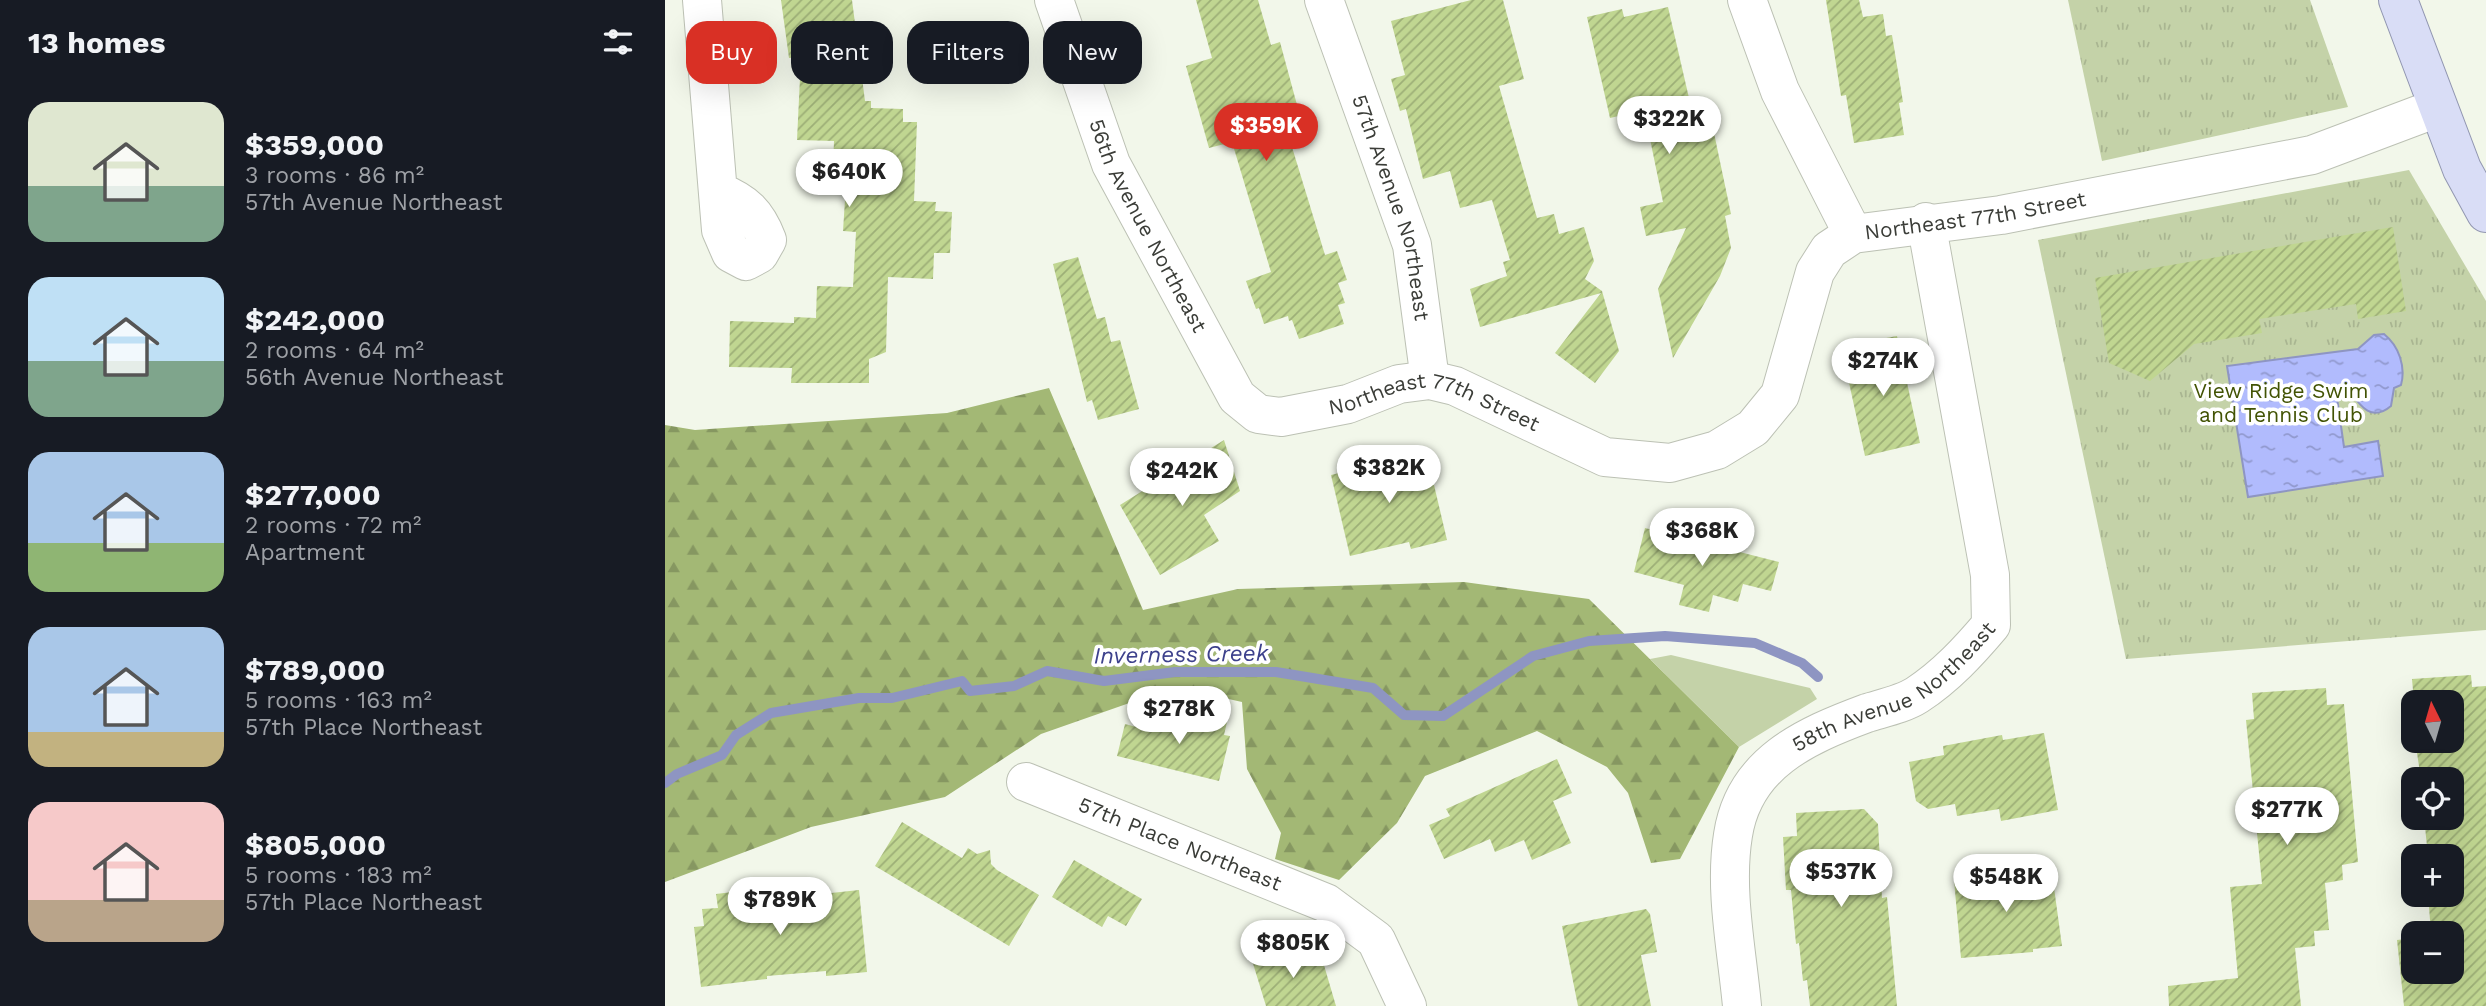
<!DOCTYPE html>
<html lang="en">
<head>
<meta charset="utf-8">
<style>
  body { margin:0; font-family:"Work Sans",sans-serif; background:#20242c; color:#f1f3f6; height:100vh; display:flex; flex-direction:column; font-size:26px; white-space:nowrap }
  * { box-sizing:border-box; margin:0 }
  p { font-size:23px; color:#9ea1a6 }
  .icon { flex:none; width:38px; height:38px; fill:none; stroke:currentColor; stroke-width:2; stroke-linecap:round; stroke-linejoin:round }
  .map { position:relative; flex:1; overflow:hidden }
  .sheet { display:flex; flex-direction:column; background:#171b24; width:665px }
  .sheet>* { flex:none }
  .hud { position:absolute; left:21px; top:21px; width:665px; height:63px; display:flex; gap:14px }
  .needle { width:46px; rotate:355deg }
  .fabs { position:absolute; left:1736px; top:690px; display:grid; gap:14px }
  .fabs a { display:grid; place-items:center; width:63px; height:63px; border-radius:14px; background:#171b24; box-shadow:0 7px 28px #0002; font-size:35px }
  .price { position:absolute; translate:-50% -60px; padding:0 16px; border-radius:24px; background:#fff; color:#222; font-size:23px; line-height:46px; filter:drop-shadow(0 2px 4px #0008) }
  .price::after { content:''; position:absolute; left:50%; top:42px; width:21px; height:16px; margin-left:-10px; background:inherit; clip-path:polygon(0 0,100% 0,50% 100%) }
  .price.active { background:#d93025; color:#fff }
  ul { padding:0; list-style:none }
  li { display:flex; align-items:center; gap:21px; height:175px; padding:0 28px }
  li span { display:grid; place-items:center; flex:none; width:196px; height:140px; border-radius:21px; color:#555 }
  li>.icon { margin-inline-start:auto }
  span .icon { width:84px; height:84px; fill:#fffc; stroke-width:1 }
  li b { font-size:30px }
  h2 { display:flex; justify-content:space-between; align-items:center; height:84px; padding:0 28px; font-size:30px }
  .tag { padding:0 24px; border-radius:21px; background:#171b24; box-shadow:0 7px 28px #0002; font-size:24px; line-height:63px }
  .tag.active { background:#d93025; color:#fff }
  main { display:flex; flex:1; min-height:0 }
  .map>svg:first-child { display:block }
  .grass { fill:#c4d2a8 }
  .forest { fill:url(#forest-firs) }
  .park { fill:url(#park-tufts) }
  .water { fill:url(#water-ripples); stroke:#8e95c2; stroke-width:2 }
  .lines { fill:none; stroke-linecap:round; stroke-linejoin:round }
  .stream { stroke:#8e95c2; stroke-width:10 }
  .building { fill:url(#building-hatch) }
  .minor-casing { stroke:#bcc1b4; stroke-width:40 }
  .major-casing { stroke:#9196b0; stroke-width:40 }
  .minor { stroke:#fff; stroke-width:38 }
  .major { stroke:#d9ddf6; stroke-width:38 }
  .labels { text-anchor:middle; stroke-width:7; stroke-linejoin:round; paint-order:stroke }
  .street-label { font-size:21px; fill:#3b3d38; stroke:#fff }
  .park-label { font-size:21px; fill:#425304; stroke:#fff }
  .water-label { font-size:23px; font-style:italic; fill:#3d418c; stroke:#fff }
</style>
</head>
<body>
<main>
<section class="sheet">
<h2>13 homes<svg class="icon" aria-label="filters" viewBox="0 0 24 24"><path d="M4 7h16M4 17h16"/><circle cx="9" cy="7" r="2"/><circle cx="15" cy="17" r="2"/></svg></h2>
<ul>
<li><span style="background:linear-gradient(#dfe7d0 60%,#7fa58c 0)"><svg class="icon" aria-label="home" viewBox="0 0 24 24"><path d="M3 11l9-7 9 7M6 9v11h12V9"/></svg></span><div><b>$359,000</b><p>3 rooms · 86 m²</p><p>57th Avenue Northeast</p></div></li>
<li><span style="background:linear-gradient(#bfe0f5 60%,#7fa58c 0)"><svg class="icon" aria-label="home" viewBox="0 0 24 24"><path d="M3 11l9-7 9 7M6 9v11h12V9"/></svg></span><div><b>$242,000</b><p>2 rooms · 64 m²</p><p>56th Avenue Northeast</p></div></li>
<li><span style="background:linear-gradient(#a9c7e8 65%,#8fb573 0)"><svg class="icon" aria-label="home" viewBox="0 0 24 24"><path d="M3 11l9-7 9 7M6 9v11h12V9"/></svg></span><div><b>$277,000</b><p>2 rooms · 72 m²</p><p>Apartment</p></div></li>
<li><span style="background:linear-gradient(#a9c7e8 75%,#c2b280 0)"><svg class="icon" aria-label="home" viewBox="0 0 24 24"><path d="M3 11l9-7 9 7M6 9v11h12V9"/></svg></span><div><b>$789,000</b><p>5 rooms · 163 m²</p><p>57th Place Northeast</p></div></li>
<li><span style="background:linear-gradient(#f6c9c9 70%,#b9a48a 0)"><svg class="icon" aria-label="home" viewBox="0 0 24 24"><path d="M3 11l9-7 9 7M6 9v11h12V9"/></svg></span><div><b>$805,000</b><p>5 rooms · 183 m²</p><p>57th Place Northeast</p></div></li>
</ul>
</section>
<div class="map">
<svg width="1821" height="1006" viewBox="0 0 1821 1006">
  <defs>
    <pattern id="forest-firs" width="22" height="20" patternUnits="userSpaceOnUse" patternTransform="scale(1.75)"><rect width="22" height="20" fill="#a3b875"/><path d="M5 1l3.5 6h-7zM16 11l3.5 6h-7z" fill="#869761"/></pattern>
    <pattern id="park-tufts" width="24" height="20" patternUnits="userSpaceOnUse" patternTransform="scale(1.75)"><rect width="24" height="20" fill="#c4d2a8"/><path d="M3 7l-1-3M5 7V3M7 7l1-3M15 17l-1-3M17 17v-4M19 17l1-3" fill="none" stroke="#a9b591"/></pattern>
    <pattern id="water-ripples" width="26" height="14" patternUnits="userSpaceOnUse" patternTransform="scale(1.75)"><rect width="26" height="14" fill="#b1bbfd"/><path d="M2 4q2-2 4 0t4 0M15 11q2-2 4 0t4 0" fill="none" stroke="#9199ce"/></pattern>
    <pattern id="building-hatch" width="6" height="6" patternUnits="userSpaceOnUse" patternTransform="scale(1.75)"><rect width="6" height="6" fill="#c0d691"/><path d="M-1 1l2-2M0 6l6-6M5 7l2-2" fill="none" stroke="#9daf77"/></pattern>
  </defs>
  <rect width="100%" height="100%" fill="#f2f7ea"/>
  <!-- grass -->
  <path class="grass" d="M1006 655 1145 688 1152 699 1074 747 985 659Z"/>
  <!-- forest -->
  <path class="forest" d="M384 388 478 610 573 589 799 582 924 599 1074 747 1015 859 986 863 963 793 942 767 872 731 760 776 732 823 674 880 610 859 616 833 582 769 577 702 510 687 376 734 280 797 146 827 0 882V425L30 430 282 413Z"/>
  <!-- park -->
  <g class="park">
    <path d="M1403 0H1645L1683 107 1437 161Z"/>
    <path d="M1744 170 1821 301V630L1461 659 1373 240Z"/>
  </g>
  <!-- water -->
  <path class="water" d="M1719 334C1734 346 1741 367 1736 385L1729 388 1726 406C1707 422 1696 407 1685 392L1671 391 1679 447 1713 441 1718 476 1583 497 1562 366 1693 349 1709 335Z"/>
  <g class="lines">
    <!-- stream -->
    <path class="stream" d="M0 783 12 774 57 755 71 735 106 713 194 698H227L297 681 305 691 349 686 382 671 439 681 510 672H611L708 688 739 715 778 716 868 656 924 641 1000 636 1090 643 1137 663 1153 677"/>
  </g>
  <!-- building -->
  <g class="building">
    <path d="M116 0H187L200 101H206V108L238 109V122H252L249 201 271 202 270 211 287 212 285 253H269L268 279 223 277 221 352 204 359V383H126L127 368 64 367 65 321 129 323V317L151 318 152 286 188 287 191 232 178 231 182 169 168 168 169 141 132 140 136 57 124 58Z"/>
    <path d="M531 0H593L606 45 615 42 635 116 619 121 660 255 672 251 682 280 673 283 680 303 673 305 679 324 634 339 627 320 624 321 623 316 599 324 594 308 591 309 581 281 606 272 567 142 544 148 521 66 547 58Z"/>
    <path d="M806 0H838L859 79 834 86 872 218 889 214 894 234 919 227 929 261 920 279 937 291 954 351 930 383 890 353 936 293 815 327 805 289 842 276 838 262 845 260 827 200 795 208 785 171 758 179 741 109 735 111 726 79 740 75 726 21Z"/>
    <path d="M1161 0H1194L1198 17 1218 14 1221 36 1227 35 1238 102 1234 103 1239 135 1189 143 1181 95 1176 96Z"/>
    <path d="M1003 7 1033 137 1049 133 1066 214 1060 216 1066 248 1055 276 1008 358 993 289 1021 228 981 236 975 207 998 202 979 110 945 118 922 17 957 9 959 17Z"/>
    <path d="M1728 227 1741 311 1693 319 1691 304 1594 319 1597 333 1529 344 1485 381 1444 363 1430 278Z"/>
    <path d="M413 257 432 319 440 317 446 342 455 340 474 409 433 420 427 400 422 402 388 264Z"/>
    <path d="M1232 336 1255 443 1200 456 1183 378 1196 376 1189 344Z"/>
    <path d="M559 440 575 491 539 515 554 541 495 575 455 505Z"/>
    <path d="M761 451 782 540 746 549 744 542 685 556 666 475Z"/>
    <path d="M980 528 1114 562 1106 591 1078 584 1073 602 1048 595 1044 612 1014 605 1019 585 969 572Z"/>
    <path d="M1806 675 1807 687 1821 686V1006H1739L1732 940 1748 938V971H1787V933H1766L1763 894H1787V856H1763L1759 817H1787V779H1756L1750 740H1787V702H1749L1747 679Z"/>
    <path d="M1661 688 1662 705 1679 704 1693 862 1677 865 1678 880 1660 883 1664 930 1649 931 1650 946 1630 948 1636 1006H1504L1503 986 1573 978 1565 887 1597 884 1581 720 1589 719 1587 693Z"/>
    <path d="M531 714 562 722 559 735 565 736 554 781 452 756 460 724 479 729 482 719 520 729 521 724 529 727Z"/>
    <path d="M1379 733 1393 810 1336 821 1334 809 1292 816 1290 804 1263 809 1251 801 1244 762 1279 755 1278 746 1337 735 1338 740Z"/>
    <path d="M892 759 907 793 888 801 906 843 867 860 859 840 830 852 825 839 779 859 764 825 785 816 781 809Z"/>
    <path d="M1199 809 1213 824 1217 898 1222 897 1232 1006H1145L1142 980 1138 981 1134 943 1131 944 1126 890H1121L1118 837 1132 836 1131 813Z"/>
    <path d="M237 822 297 858 303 848 312 854 325 850 326 864 332 870 374 895 344 946 210 866Z"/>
    <path d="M409 860 477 899 461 926 443 916 437 927 387 897Z"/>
    <path d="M1333 862 1351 876 1387 873 1397 946 1368 949V952L1296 958 1289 880 1319 877Z"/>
    <path d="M92 889 93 901 194 890 202 972 161 976V971L102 976V979L36 987 29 927 39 926 37 909 53 908 51 894Z"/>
    <path d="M981 909 985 914 992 952 976 955 986 1006H913L897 926Z"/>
    <path d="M626 946 634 961 656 955 671 1006H601L586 957Z"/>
  </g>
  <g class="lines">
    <!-- minor casing -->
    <g class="minor-casing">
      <g id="minor">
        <path d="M37 0 56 230 66 253 81 261 94 254 102 240C92 214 80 202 54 192"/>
        <path id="s1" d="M389 0 446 164 572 397 593 414 616 417 683 404 734 384 765 380 790 386 940 457 1005 463 1052 450 1088 428 1115 395 1150 272 1164 250 1188 234 1336 215 1647 155 1772 108"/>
        <path id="s2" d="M659 0 747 245 765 380"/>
        <path d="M1082 0 1115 91 1188 234"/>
        <path id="s3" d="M361 782 661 903 711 940 742 1006"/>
        <path id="s4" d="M1077 1006C1072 951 1059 890 1068 835 1079 763 1140 736 1202 713 1218 708 1238 704 1252 695 1281 676 1304 651 1326 625L1325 575 1261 222"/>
      </g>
    </g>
    <!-- major casing -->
    <g class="major-casing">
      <path id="major" d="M1733 0 1797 169 1821 213"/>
    </g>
    <!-- minor -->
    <use href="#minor" class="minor"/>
    <!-- major -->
    <use href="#major" class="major"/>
  </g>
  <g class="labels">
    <!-- street labels -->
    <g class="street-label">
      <text dy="7" stroke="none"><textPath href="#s2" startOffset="219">57th Avenue Northeast</textPath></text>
      <text dy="7" stroke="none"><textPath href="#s1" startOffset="1340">Northeast 77th Street</textPath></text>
      <text dy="7" stroke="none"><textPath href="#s1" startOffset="245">56th Avenue Northeast</textPath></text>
      <text dy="7" stroke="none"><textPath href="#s1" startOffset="649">Northeast 77th Street</textPath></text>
      <text dy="7" stroke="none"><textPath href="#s4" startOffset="401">58th Avenue Northeast</textPath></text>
      <text dy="7" stroke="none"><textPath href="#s3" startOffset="166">57th Place Northeast</textPath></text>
    </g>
    <!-- park labels -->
    <g class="park-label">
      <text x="1616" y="398">View Ridge Swim<tspan x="1616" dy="24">and Tennis Club</tspan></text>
    </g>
    <!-- water labels -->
    <g class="water-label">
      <text transform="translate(516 654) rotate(-1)" y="8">Inverness Creek</text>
    </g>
  </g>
</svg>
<div class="fabs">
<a><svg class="needle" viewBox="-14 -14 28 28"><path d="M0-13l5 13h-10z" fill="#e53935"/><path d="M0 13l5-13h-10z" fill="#9ea1a6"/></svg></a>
<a><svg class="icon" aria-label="locate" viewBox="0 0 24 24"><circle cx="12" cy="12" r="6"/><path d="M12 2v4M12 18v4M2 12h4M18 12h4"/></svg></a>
<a>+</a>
<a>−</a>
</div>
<b class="price" style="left:1004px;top:156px">$322K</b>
<b class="price active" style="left:601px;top:163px">$359K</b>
<b class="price" style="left:184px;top:209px">$640K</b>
<b class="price" style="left:1218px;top:398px">$274K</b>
<b class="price" style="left:724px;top:505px">$382K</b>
<b class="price" style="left:517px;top:508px">$242K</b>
<b class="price" style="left:1037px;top:568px">$368K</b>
<b class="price" style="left:514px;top:746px">$278K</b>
<b class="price" style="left:1622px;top:847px">$277K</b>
<b class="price" style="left:1176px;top:909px">$537K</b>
<b class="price" style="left:1341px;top:914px">$548K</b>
<b class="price" style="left:115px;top:937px">$789K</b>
<b class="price" style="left:628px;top:980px">$805K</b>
<div class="hud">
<a class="tag active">Buy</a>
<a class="tag">Rent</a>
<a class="tag">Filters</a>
<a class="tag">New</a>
</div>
</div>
</main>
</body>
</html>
